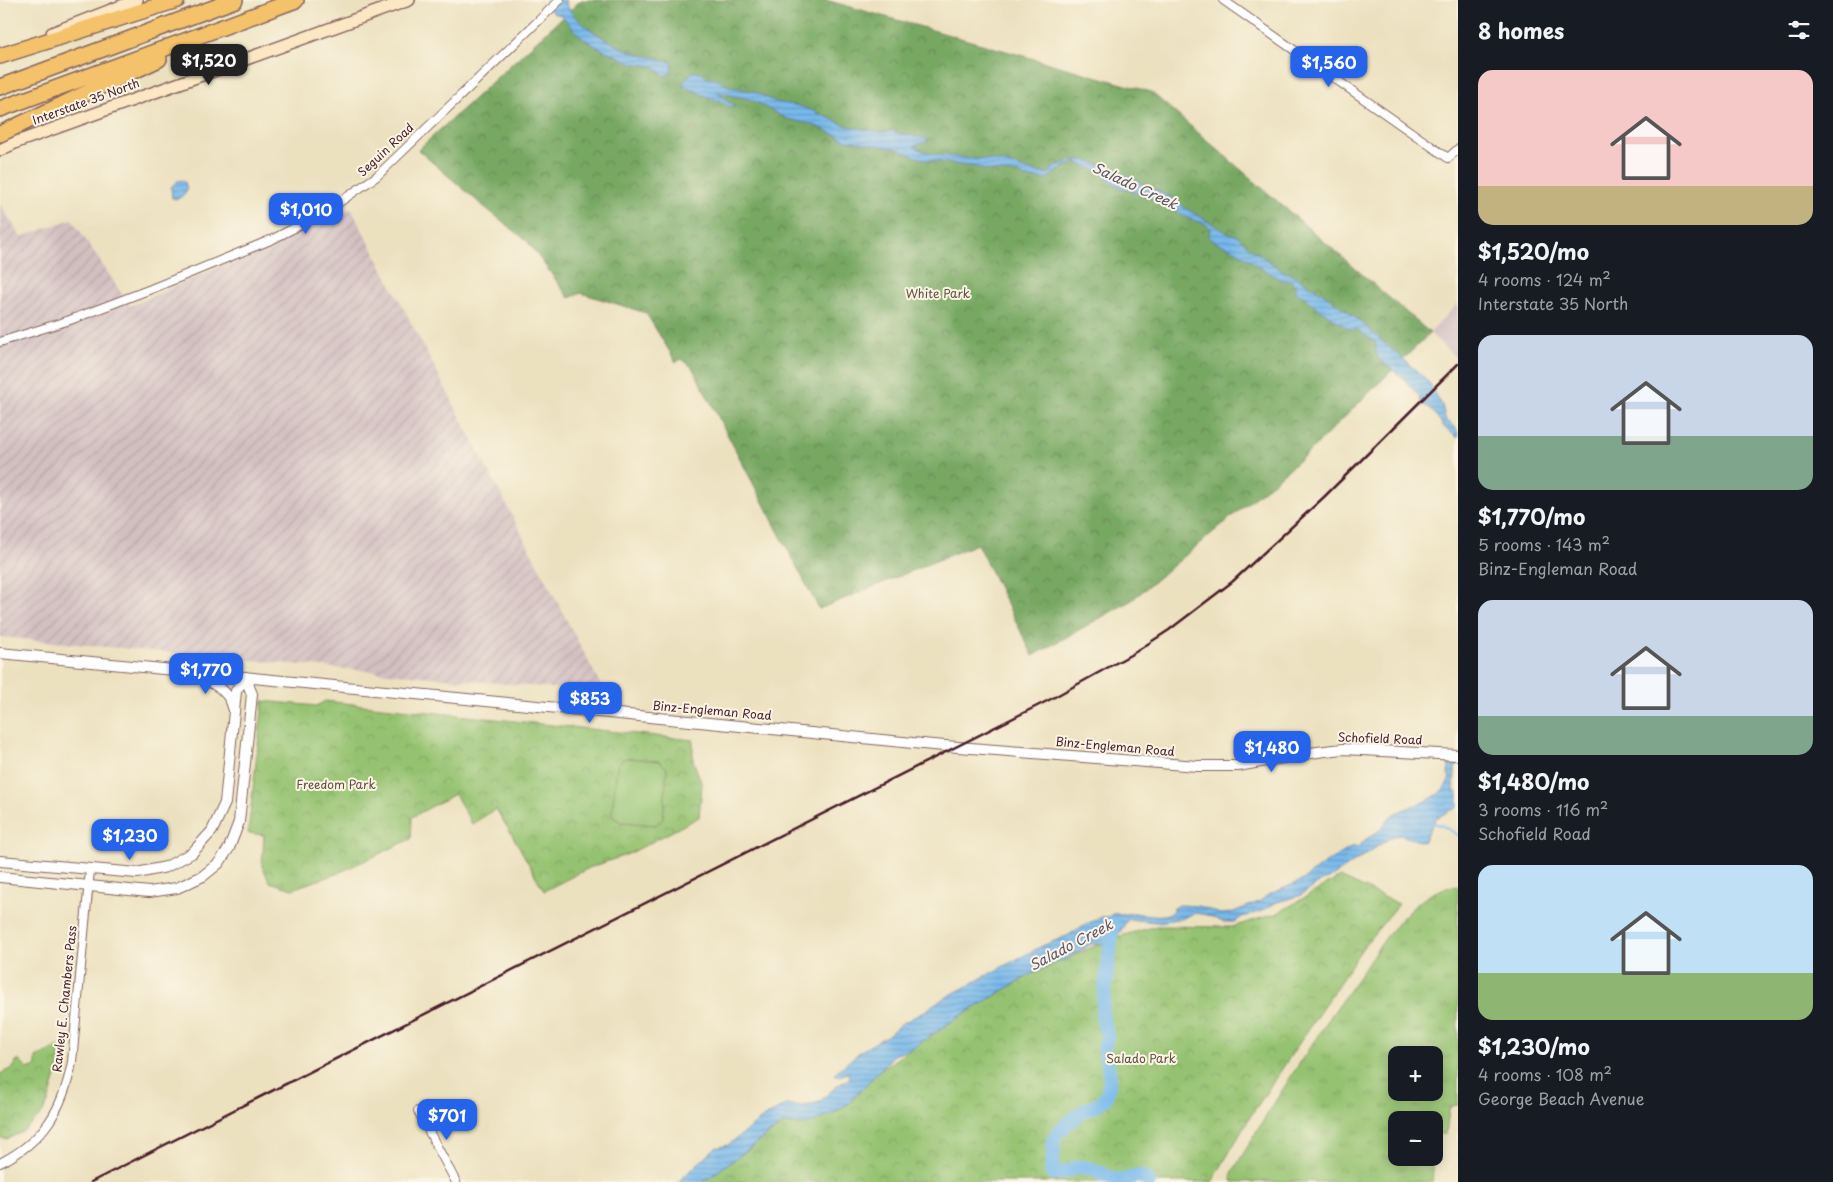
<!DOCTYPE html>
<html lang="en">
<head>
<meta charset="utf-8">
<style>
  body { margin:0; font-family:"Playpen Sans",sans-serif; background:#20242c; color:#f1f3f6; height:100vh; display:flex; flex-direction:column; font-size:19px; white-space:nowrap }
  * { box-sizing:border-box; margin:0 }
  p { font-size:16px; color:#9ea1a6 }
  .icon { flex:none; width:28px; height:28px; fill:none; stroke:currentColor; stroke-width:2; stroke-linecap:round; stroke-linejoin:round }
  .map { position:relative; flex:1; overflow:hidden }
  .details { display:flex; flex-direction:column; background:#171b24; width:375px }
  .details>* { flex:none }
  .buttons { position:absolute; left:1388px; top:1046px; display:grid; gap:10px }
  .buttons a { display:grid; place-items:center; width:55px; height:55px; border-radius:10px; background:#171b24; box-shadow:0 2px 12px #0003; font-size:25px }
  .price { position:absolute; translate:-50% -42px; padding:0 11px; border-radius:10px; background:#2563eb; color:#fff; font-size:16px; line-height:32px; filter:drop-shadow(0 1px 2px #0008) }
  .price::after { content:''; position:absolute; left:50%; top:30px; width:15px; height:11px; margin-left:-8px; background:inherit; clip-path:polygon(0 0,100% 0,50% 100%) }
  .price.selected { background:#222; color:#fff }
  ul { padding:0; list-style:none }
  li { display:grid; align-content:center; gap:10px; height:265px; padding:0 20px }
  li span { display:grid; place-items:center; height:155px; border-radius:15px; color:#555 }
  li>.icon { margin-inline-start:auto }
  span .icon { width:90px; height:90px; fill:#fffc; stroke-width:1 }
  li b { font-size:21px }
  h2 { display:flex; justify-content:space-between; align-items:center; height:60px; padding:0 20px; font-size:21px }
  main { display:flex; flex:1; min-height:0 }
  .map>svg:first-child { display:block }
  .industrial { fill:url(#industrial-furrows) }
  .railway { fill:#d2bfc0 }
  .grass { fill:url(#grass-tufts); stroke:#6f704e; fill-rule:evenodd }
  .forest { fill:url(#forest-crowns); stroke:#606446 }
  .park { fill:url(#park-crowns); stroke:#6f704e }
  .garden { fill:#94c270; stroke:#6f704e }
  .water { fill:url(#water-rules); stroke:#606c8c }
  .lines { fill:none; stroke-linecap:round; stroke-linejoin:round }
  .stream { stroke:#77b9ec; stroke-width:2.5 }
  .river { stroke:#77b9ec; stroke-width:14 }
  .minor-casing { stroke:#83635f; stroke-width:10 }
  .tertiary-casing { stroke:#83635f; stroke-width:12 }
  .secondary-casing { stroke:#83635f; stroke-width:14 }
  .motorway-casing { stroke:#83635f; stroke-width:18 }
  .minor { stroke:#fff; stroke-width:8 }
  .tertiary { stroke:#fff; stroke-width:10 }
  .secondary { stroke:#fbe7c3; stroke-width:11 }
  .motorway { stroke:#f4c26a; stroke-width:15 }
  .rail { stroke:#4a1f2b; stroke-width:2.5 }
  .labels { text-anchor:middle; stroke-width:4; stroke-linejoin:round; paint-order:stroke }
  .street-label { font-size:12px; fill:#4a1f2b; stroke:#fcf5e5 }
  .park-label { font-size:12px; fill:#605040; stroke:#fcf5e5 }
  .water-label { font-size:14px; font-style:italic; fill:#5a556f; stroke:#fcf5e5 }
</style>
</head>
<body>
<main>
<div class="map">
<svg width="1458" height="1182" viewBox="0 0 1458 1182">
  <defs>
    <pattern id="industrial-furrows" width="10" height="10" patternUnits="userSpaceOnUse" patternTransform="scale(1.25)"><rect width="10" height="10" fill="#d2bfc0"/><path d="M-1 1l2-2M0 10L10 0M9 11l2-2" fill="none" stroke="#b6a4a5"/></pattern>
    <pattern id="grass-tufts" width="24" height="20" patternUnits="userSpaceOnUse" patternTransform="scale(1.25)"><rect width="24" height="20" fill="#94c270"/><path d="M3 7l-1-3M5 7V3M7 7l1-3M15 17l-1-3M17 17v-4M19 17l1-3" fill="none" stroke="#81a661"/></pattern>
    <pattern id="forest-crowns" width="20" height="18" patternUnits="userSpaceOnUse" patternTransform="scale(1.25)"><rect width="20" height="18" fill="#77a862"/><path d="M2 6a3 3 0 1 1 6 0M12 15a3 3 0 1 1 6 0" fill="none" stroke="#648851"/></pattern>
    <pattern id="park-crowns" width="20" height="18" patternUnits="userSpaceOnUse" patternTransform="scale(1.25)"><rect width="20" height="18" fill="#94c270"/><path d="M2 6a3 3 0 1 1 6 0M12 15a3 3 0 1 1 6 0" fill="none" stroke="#81a661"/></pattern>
    <pattern id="water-rules" width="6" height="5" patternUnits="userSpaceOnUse" patternTransform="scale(1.25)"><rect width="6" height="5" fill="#77b9ec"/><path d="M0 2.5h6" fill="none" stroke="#6496bf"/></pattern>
  </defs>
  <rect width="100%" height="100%" fill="#fcf5e5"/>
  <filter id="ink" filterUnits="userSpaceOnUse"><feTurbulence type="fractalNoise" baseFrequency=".02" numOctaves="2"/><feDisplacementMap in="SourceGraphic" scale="10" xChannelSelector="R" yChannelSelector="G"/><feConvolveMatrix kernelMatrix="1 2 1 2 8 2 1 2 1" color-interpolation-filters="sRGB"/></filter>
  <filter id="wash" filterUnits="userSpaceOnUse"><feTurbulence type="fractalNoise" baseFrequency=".0096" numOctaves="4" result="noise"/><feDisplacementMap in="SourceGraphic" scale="20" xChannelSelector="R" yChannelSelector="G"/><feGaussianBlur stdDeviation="1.12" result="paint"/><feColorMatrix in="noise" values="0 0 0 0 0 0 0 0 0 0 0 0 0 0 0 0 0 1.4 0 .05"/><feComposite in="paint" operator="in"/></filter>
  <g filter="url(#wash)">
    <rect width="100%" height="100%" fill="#ece1bf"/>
    <!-- industrial -->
    <path class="industrial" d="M0 204 21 237 72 219 130 306 351 208 605 693 0 637Z"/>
    <!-- railway -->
    <path class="railway" d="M1458 303V360L1430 333Z"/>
    <!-- grass -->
    <path class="grass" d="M1458 885V1105L1452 1106 1449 1110 1446 1134H1437L1432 1182H1233L1231 1177 1232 1173C1272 1105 1314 1038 1360 975 1375 953 1390 929 1409 911 1424 897 1438 888 1458 885ZM1396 1055H1434V1092H1396ZM1396 1120H1434V1158H1396Z"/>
    <!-- forest -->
    <path class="forest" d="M581 0H826L1151 92 1430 333 1309 452 1132 600 1033 656 977 544 819 609 692 367 682 359 676 362 646 313 581 293 569 298 527 241 482 205 418 150Z"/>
    <!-- park -->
    <g class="park">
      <path d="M263 701 317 706 325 701 693 740V760L702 785 699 817 631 853 589 868 544 891 517 843 496 809 472 824 455 794 412 817 411 839 336 874 292 889 270 882 262 866 264 835 248 833Z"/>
      <path d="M1340 877 1399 904 1363 947 1250 1117 1212 1182H703L783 1124 807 1125 848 1104 877 1072 954 1020 1033 973 1113 938 1157 926 1232 927 1278 913Z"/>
      <path d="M59 1046V1065L49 1100 42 1114 22 1132 7 1139 0 1138V1074L14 1067 16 1061H20L27 1069 36 1066V1058Z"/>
    </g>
    <!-- garden -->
    <path class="garden" d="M627 758 659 761 667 768 663 819 656 825 621 822 613 817 612 812 617 768C619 762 621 759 627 758Z"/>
    <!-- water -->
    <g class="water">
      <path d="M546 0H565C570 21 610 43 630 51 639 55 650 57 660 58L661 61 673 62 671 73 665 76 655 67 632 63 597 47 582 38 561 15 553 13 546 5Z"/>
      <path d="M692 72H701L707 78 718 80 730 87 753 91 776 102 799 106 816 112 847 126 880 132 891 131 931 140 914 146C933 159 977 157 1001 162 1012 164 1042 176 1050 173L1051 170 1060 164 1075 160H1086L1115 170 1160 192 1177 201 1185 208 1226 232 1238 236 1250 248 1283 271 1295 276 1327 296 1357 319 1427 380 1442 405 1446 421C1455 426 1458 428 1458 438L1444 427 1433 411 1422 404 1419 396 1405 380 1378 358 1376 353V343L1358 330 1355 329 1352 331 1312 304 1305 297 1294 292 1296 287 1292 281 1281 280 1259 267 1237 251 1211 240 1209 236 1210 227 1205 224 1184 217 1168 204 1122 188 1106 179 1103 173 1100 171 1088 168 1076 162 1063 168 1045 180 1026 178 1019 174 984 170 976 167 933 161 916 157 898 149 846 140 814 125 787 119 752 100 717 92 727 101 735 105V107L726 106 721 101 715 100 683 86 684 81Z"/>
      <path d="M183 180C190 188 186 194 178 199L172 198 171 187 177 181Z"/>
      <path d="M1458 757V765L1455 767 1454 792H1458V807L1436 818 1423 842 1400 835 1393 836 1329 879 1322 881 1299 896 1277 902 1260 912 1242 917 1235 922H1223L1207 915 1195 913 1183 918 1157 922 1128 919 1115 940 1103 944H1091L1072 956 1033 973 954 1020 911 1049 894 1055 848 1104 830 1115 807 1125 783 1124 703 1182H678L715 1148 728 1145 763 1118 782 1107 786 1105 798 1106 811 1105 819 1102 837 1086 850 1078 848 1073 836 1077 835 1074 837 1071 861 1051 888 1035 901 1024 927 1010 934 1004 1002 967 1042 946 1069 935 1084 925 1102 917H1108L1114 913C1122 916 1127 913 1134 913 1148 914 1162 919 1174 911L1172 909 1178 905 1199 906 1220 914 1231 913 1259 902 1268 895 1303 880 1321 866 1352 847H1360C1364 838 1370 837 1377 832 1383 828 1385 821 1390 817 1409 803 1444 803 1450 776L1448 775 1449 764Z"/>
    </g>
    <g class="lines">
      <!-- stream -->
      <path class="stream" d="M1430 822 1443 826 1458 835"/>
      <!-- river -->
      <path class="river" d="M1113 924 1102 1014 1107 1037 1104 1047 1110 1077 1108 1091 1105 1099 1096 1105 1081 1112 1057 1133 1053 1142 1054 1150 1051 1171 1054 1174C1065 1174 1073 1167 1080 1167 1093 1166 1105 1177 1117 1180 1130 1182 1137 1169 1149 1182"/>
    </g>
  </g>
  <g filter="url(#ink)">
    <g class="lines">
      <!-- minor casing -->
      <g class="minor-casing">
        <g id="minor">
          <path d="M1223 0 1448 158 1458 149"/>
          <path d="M0 342 70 320 151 289 273 239 327 211 377 176 560 0"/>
          <path d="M418 1111 456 1182"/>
          <path d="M0 1163C44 1141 63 1109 72 1062L90 870"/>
        </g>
      </g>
      <!-- tertiary casing -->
      <g class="tertiary-casing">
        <g id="tertiary">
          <path d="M0 653 933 745 1197 766H1238L1317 752 1343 749 1458 755"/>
          <path d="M194 674C206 680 222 686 229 698 232 701 232 706 234 710"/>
          <path d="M0 861 137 873 166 867 192 853 212 831 225 803 236 691 245 677"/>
          <path d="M0 877 149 892 177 888 203 876 219 863 229 848 239 822 252 694 245 677"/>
        </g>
      </g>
      <!-- secondary casing -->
      <g class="secondary-casing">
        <g id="secondary">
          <path d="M52 33 137 0"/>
          <path d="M0 150 17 142 409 0"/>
        </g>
      </g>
      <!-- motorway casing -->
      <g class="motorway-casing">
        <g id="motorway">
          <path d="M0 56 177 0"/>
          <path d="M0 87 235 0"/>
          <path d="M0 109 296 0"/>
          <path d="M0 134 159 59"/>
        </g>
      </g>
      <!-- minor -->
      <use href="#minor" class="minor"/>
      <!-- tertiary -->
      <use href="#tertiary" class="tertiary"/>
      <!-- secondary -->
      <use href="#secondary" class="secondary"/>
      <!-- motorway -->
      <use href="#motorway" class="motorway"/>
      <!-- rail -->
      <path class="rail" d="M91 1182 1051 699 1134 653 1169 630 1232 582 1324 497 1458 364"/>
    </g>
  </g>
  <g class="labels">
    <!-- street labels -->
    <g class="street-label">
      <text transform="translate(86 102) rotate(-20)" y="4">Interstate 35 North</text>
      <text transform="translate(386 150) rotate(-43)" y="4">Seguin Road</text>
      <text transform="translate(712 711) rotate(5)" y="4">Binz-Engleman Road</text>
      <text transform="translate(1380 739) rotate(2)" y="4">Schofield Road</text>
      <text transform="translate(1115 747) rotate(5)" y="4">Binz-Engleman Road</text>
      <text transform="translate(65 999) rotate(-84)" y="4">Rawley E. Chambers Pass</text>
    </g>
    <!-- park labels -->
    <g class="park-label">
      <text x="938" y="298">White Park</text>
      <text x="336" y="789">Freedom Park</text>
      <text x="1141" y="1063">Salado Park</text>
    </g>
    <!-- water labels -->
    <g class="water-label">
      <text transform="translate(1135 186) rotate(25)" y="5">Salado Creek</text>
      <text transform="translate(1071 945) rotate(-28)" y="5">Salado Creek</text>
    </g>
  </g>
</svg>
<div class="buttons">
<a>+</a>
<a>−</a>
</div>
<b class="price selected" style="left:209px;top:86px">$1,520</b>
<b class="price" style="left:1329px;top:88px">$1,560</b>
<b class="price" style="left:306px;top:235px">$1,010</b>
<b class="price" style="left:206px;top:695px">$1,770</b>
<b class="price" style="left:590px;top:724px">$853</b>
<b class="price" style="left:1272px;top:773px">$1,480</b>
<b class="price" style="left:130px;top:861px">$1,230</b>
<b class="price" style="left:447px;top:1141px">$701</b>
</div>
<section class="details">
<h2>8 homes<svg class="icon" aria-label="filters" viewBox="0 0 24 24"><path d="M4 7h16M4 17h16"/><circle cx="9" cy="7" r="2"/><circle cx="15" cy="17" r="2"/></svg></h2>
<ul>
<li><span style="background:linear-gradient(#f6c9c9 75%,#c2b280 0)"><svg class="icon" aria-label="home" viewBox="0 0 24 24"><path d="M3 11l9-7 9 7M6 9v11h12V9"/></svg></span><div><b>$1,520/mo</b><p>4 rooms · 124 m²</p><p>Interstate 35 North</p></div></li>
<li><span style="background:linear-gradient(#c9d6e8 65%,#7fa58c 0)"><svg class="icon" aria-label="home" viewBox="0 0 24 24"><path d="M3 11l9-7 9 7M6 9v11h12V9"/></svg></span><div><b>$1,770/mo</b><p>5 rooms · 143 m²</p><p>Binz-Engleman Road</p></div></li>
<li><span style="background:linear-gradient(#c9d6e8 75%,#7fa58c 0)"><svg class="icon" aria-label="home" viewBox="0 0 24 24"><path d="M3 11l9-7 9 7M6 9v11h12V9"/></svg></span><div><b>$1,480/mo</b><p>3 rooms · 116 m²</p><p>Schofield Road</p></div></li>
<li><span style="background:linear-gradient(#bfe0f5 70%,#8fb573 0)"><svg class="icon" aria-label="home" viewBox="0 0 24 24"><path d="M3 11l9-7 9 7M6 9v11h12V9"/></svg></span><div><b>$1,230/mo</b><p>4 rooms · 108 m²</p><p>George Beach Avenue</p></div></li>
</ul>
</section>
</main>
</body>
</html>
